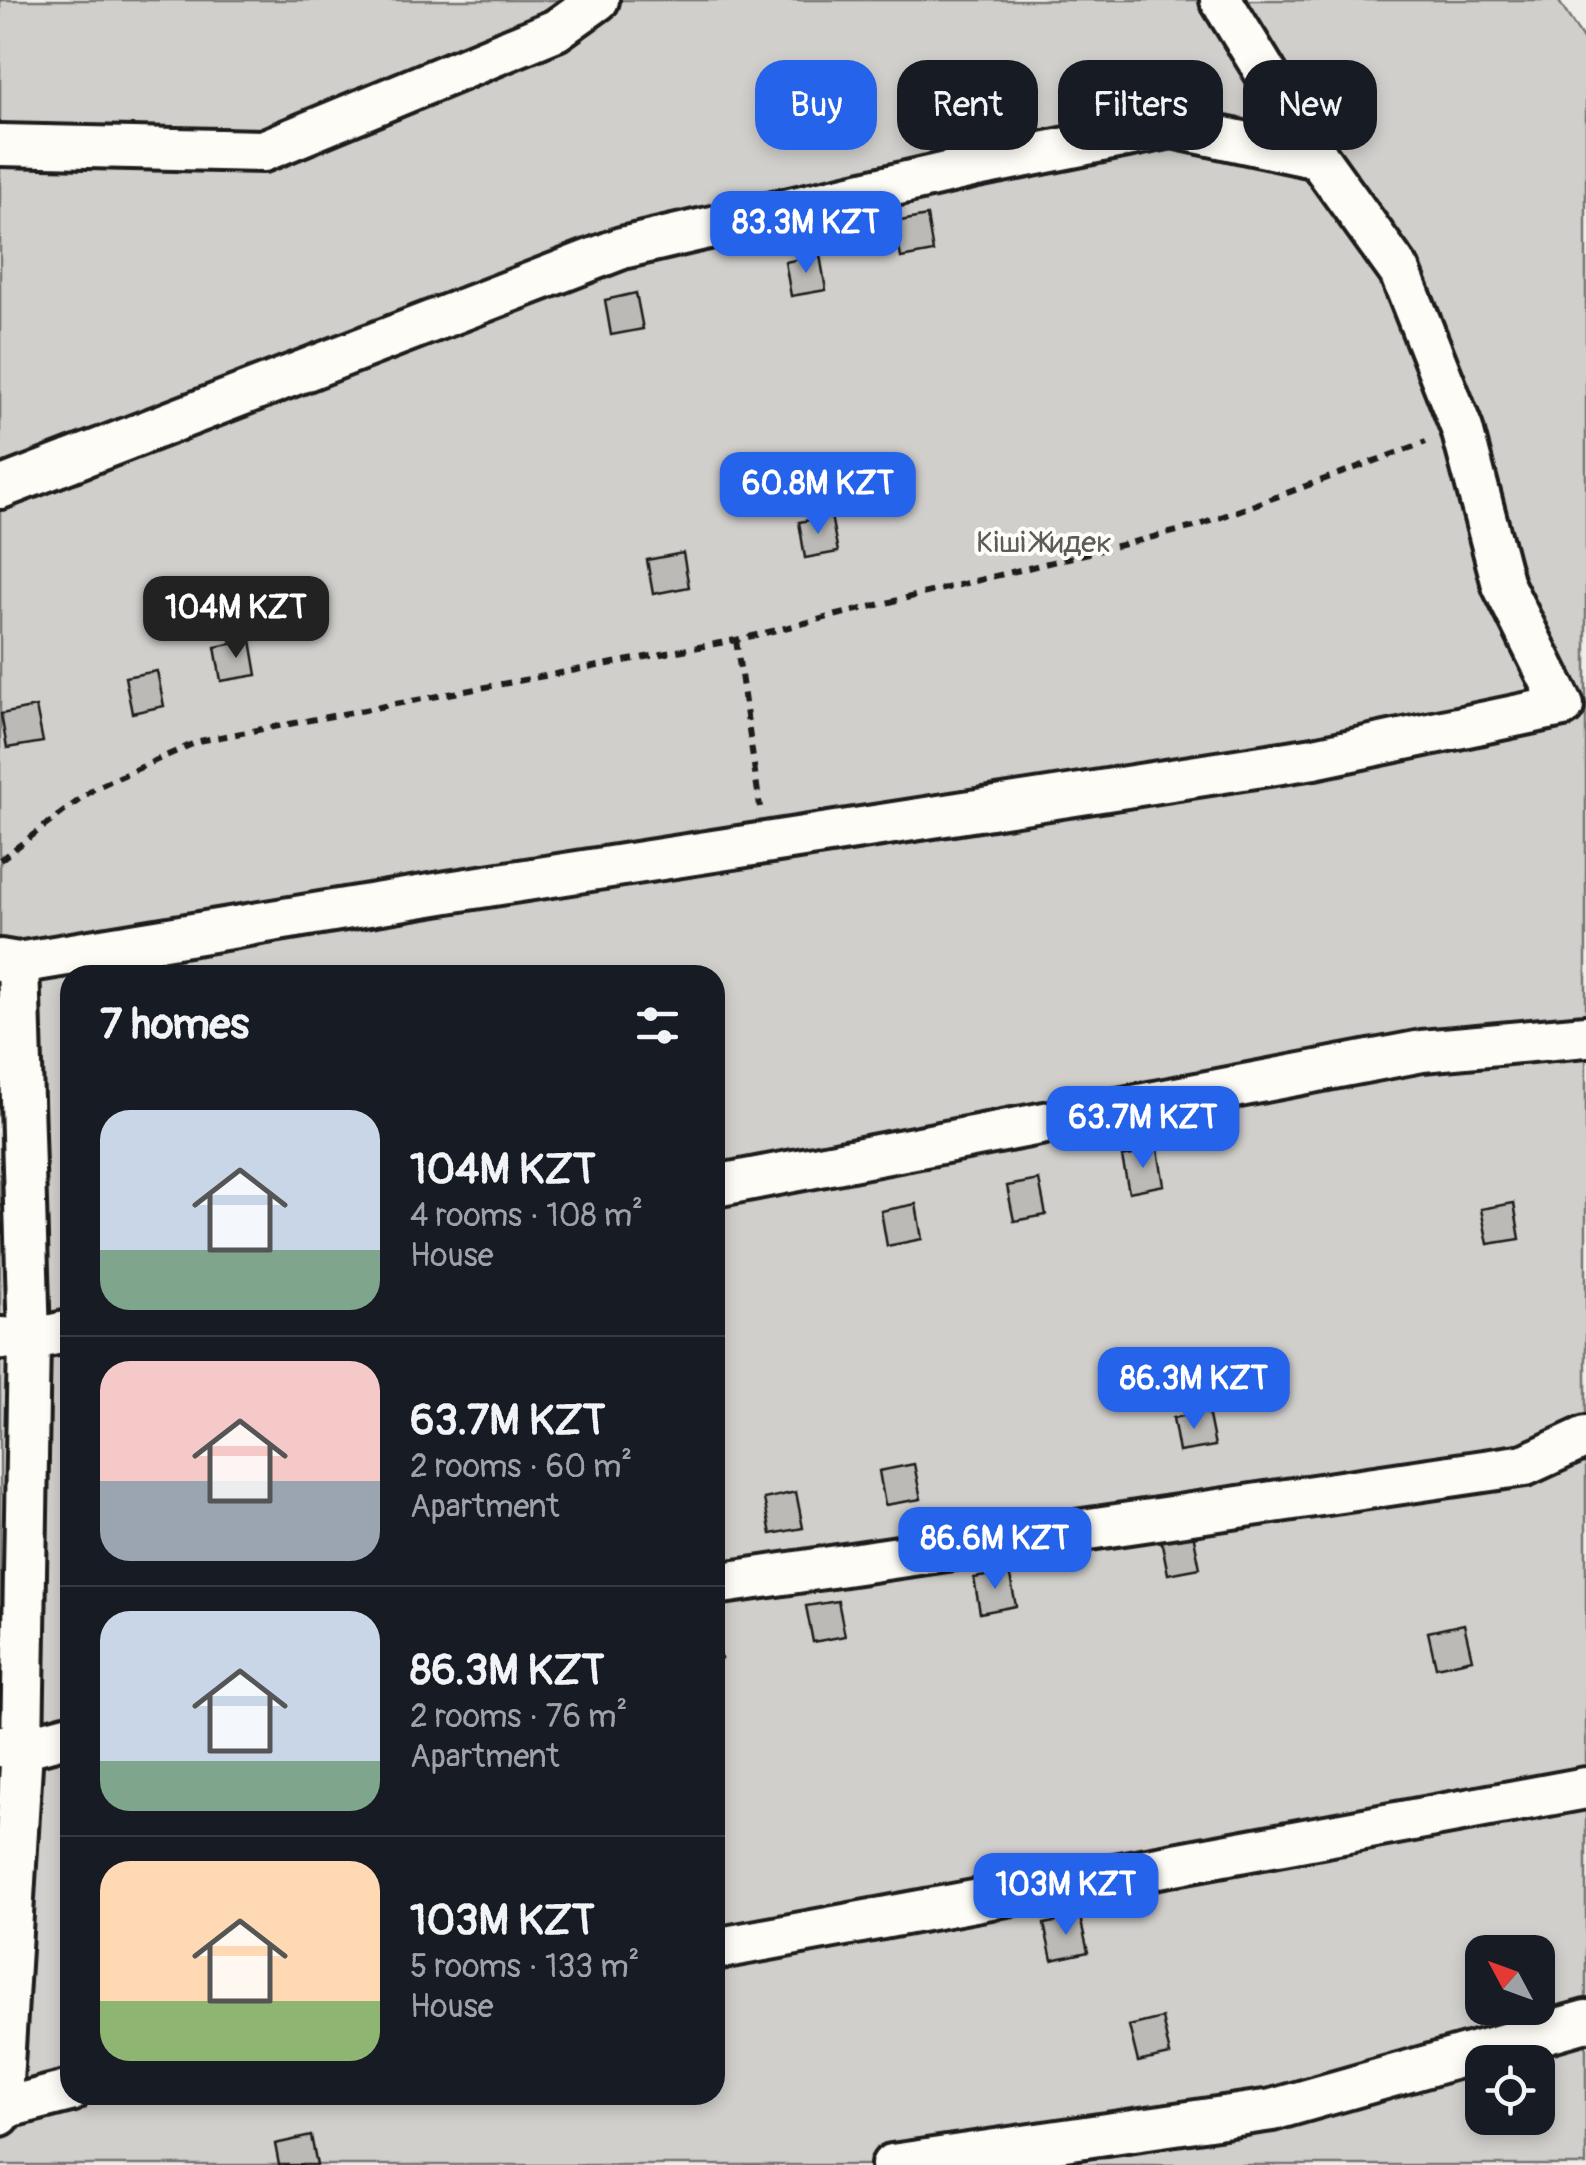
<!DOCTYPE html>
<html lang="en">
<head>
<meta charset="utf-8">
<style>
  body { margin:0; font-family:Pangolin,sans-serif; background:#242831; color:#f1f3f6; height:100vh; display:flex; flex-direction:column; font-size:38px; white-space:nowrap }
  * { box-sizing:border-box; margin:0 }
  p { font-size:32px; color:#9ea1a6 }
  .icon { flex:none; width:55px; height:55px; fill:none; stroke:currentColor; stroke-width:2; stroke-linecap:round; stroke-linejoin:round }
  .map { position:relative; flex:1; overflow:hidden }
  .drawer { position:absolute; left:60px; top:965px; width:665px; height:1140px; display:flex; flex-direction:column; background:#171b24; border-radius:30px; box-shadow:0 5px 15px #0003 }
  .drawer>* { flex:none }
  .guide { position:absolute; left:755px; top:60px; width:680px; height:90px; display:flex; gap:20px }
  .needle { width:65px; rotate:311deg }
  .buttons { position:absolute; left:1465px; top:1935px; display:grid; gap:20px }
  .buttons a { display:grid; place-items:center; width:90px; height:90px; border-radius:20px; background:#171b24; box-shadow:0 5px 15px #0003; font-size:50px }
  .price { position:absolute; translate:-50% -85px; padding:0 22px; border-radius:20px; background:#2563eb; color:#fff; font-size:32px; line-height:65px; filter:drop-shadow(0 2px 5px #0008) }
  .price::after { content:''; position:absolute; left:50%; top:60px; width:30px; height:22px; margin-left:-15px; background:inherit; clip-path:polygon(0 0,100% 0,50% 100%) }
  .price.selected { background:#222; color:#fff }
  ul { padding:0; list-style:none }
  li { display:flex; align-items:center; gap:30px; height:250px; padding:0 40px }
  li+li { border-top:2px solid #363941 }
  li span { display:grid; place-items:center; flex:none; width:280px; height:200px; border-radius:30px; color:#555 }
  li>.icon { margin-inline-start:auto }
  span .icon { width:120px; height:120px; fill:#fffc; stroke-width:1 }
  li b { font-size:42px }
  h2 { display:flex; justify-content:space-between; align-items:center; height:120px; padding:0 40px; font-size:42px }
  .tag { padding:0 35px; border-radius:30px; background:#171b24; box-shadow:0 5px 15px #0003; font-size:35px; line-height:90px }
  .tag.selected { background:#2563eb; color:#fff }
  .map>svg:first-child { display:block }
  .green { fill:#d0cfcc; stroke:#767674; stroke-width:2.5; fill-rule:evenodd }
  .building { fill:#bbbab6; stroke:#1c1c1c; stroke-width:2.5 }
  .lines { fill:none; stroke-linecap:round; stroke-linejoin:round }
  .minor-casing { stroke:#1c1c1c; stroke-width:48 }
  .path { stroke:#1c1c1c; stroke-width:6; stroke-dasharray:10 8; stroke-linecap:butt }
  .minor { stroke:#fdfcf7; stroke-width:40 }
  .labels { text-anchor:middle; stroke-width:8; stroke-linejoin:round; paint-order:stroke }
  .park-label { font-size:30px; fill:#5b5b5a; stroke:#fdfcf7 }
</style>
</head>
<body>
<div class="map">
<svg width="1586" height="2165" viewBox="0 0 1586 2165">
  <rect width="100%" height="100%" fill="#f0eeea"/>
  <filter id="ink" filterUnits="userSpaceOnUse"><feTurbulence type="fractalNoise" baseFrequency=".01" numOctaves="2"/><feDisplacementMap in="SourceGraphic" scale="20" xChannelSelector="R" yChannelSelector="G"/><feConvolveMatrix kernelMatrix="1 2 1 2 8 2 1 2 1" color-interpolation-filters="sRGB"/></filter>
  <g filter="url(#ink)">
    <!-- green -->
    <path class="green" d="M0 0H1558L1586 44V2165H0ZM70 975H715V2095H70ZM1482 1952H1538V2008H1482ZM1482 2062H1538V2118H1482Z"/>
    <!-- building -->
    <g class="building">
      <path d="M927 216 933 252 901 258 895 222Z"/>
      <path d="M820 255 826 290 791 296 785 262Z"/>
      <path d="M636 293 643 329 611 335 605 300Z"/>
      <path d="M831 516 838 552 805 558 799 522Z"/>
      <path d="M683 553 689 587 653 594 647 560Z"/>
      <path d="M251 640 257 675 221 681 215 647Z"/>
      <path d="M157 671 164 706 132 713 125 677Z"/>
      <path d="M36 707 43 742 7 748 1 714Z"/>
      <path d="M1158 1150 1164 1185 1129 1192 1122 1157Z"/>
      <path d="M1039 1180 1046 1215 1014 1221 1007 1186Z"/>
      <path d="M1514 1203 1520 1239 1488 1244 1481 1209Z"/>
      <path d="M916 1204 922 1239 887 1246 881 1211Z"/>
      <path d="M1208 1411 1215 1446 1179 1452 1173 1418Z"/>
      <path d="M914 1464 921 1499 885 1505 879 1471Z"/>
      <path d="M796 1492 803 1528 771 1534 764 1499Z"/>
      <path d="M1193 1533 1200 1568 1168 1574 1161 1539Z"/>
      <path d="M1009 1572 1016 1606 980 1613 974 1578Z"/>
      <path d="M838 1601 845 1636 813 1642 806 1606Z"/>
      <path d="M1464 1624 1472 1659 1436 1667 1428 1632Z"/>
      <path d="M715 1625 721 1659 715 1660Z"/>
      <path d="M1080 1917 1088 1952 1052 1960 1044 1924Z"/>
      <path d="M1162 2018 1170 2055 1138 2062 1129 2026Z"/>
      <path d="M311 2136 317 2165H279L275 2144Z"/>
    </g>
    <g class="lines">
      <!-- minor casing -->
      <g class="minor-casing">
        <g id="minor">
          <path d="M1221 0 1318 158"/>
          <path d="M0 145 263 151 556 30 598 0"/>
          <path d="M0 488 622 248 972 167 1172 127 1318 158 1400 272 1462 429 1503 585 1563 706 1314 758 448 892 18 963 0 960"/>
          <path d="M715 1186 1422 1051 1586 1036"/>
          <path d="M0 1338 29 1340 70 1331"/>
          <path d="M715 1584 1525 1465 1586 1437"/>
          <path d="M0 1746 22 1748 70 1735"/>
          <path d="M715 1949 1586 1788"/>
          <path d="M0 2109 70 2091"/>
          <path d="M0 2115 22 1748 29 1340 18 963"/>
          <path d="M892 2165 1272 2110 1586 2021"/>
        </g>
      </g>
      <!-- path -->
      <g class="path">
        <path d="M736 640 760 807"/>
        <path d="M0 860 95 788 199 741 736 640 1194 527 1426 442"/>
      </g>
      <!-- minor -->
      <use href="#minor" class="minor"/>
    </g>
  </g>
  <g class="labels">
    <!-- park labels -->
    <g class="park-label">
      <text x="1044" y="552">Кіші Жидек</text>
    </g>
  </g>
</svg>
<div class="buttons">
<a><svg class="needle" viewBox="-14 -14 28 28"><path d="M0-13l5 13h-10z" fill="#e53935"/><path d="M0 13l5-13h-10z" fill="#9ea1a6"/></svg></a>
<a><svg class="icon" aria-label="locate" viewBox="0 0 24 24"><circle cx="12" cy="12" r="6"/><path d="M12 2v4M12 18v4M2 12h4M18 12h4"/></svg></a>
</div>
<b class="price" style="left:806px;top:276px">83.3M KZT</b>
<b class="price" style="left:818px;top:537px">60.8M KZT</b>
<b class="price selected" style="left:236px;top:661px">104M KZT</b>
<b class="price" style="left:1143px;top:1171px">63.7M KZT</b>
<b class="price" style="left:1194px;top:1432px">86.3M KZT</b>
<b class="price" style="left:995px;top:1592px">86.6M KZT</b>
<b class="price" style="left:1066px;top:1938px">103M KZT</b>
<div class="guide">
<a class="tag selected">Buy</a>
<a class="tag">Rent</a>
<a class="tag">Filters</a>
<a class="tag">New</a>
</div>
<section class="drawer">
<h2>7 homes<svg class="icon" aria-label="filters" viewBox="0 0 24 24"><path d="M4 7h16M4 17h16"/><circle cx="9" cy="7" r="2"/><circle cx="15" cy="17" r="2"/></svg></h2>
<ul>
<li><span style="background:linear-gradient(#c9d6e8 70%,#7fa58c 0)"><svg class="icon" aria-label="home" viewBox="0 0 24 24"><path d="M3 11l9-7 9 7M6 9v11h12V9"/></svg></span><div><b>104M KZT</b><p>4 rooms · 108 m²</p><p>House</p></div></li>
<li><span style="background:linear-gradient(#f6c9c9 60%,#9aa5b1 0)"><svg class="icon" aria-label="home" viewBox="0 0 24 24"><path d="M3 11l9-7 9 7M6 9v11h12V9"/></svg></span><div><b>63.7M KZT</b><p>2 rooms · 60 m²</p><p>Apartment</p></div></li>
<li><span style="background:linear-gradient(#c9d6e8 75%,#7fa58c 0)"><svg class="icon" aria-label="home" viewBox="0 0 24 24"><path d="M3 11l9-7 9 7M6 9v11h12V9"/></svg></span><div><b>86.3M KZT</b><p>2 rooms · 76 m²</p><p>Apartment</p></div></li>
<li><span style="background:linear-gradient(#ffd9b3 70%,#8fb573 0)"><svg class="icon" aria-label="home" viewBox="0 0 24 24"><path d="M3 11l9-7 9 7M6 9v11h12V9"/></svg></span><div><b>103M KZT</b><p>5 rooms · 133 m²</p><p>House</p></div></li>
</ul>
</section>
</div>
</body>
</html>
